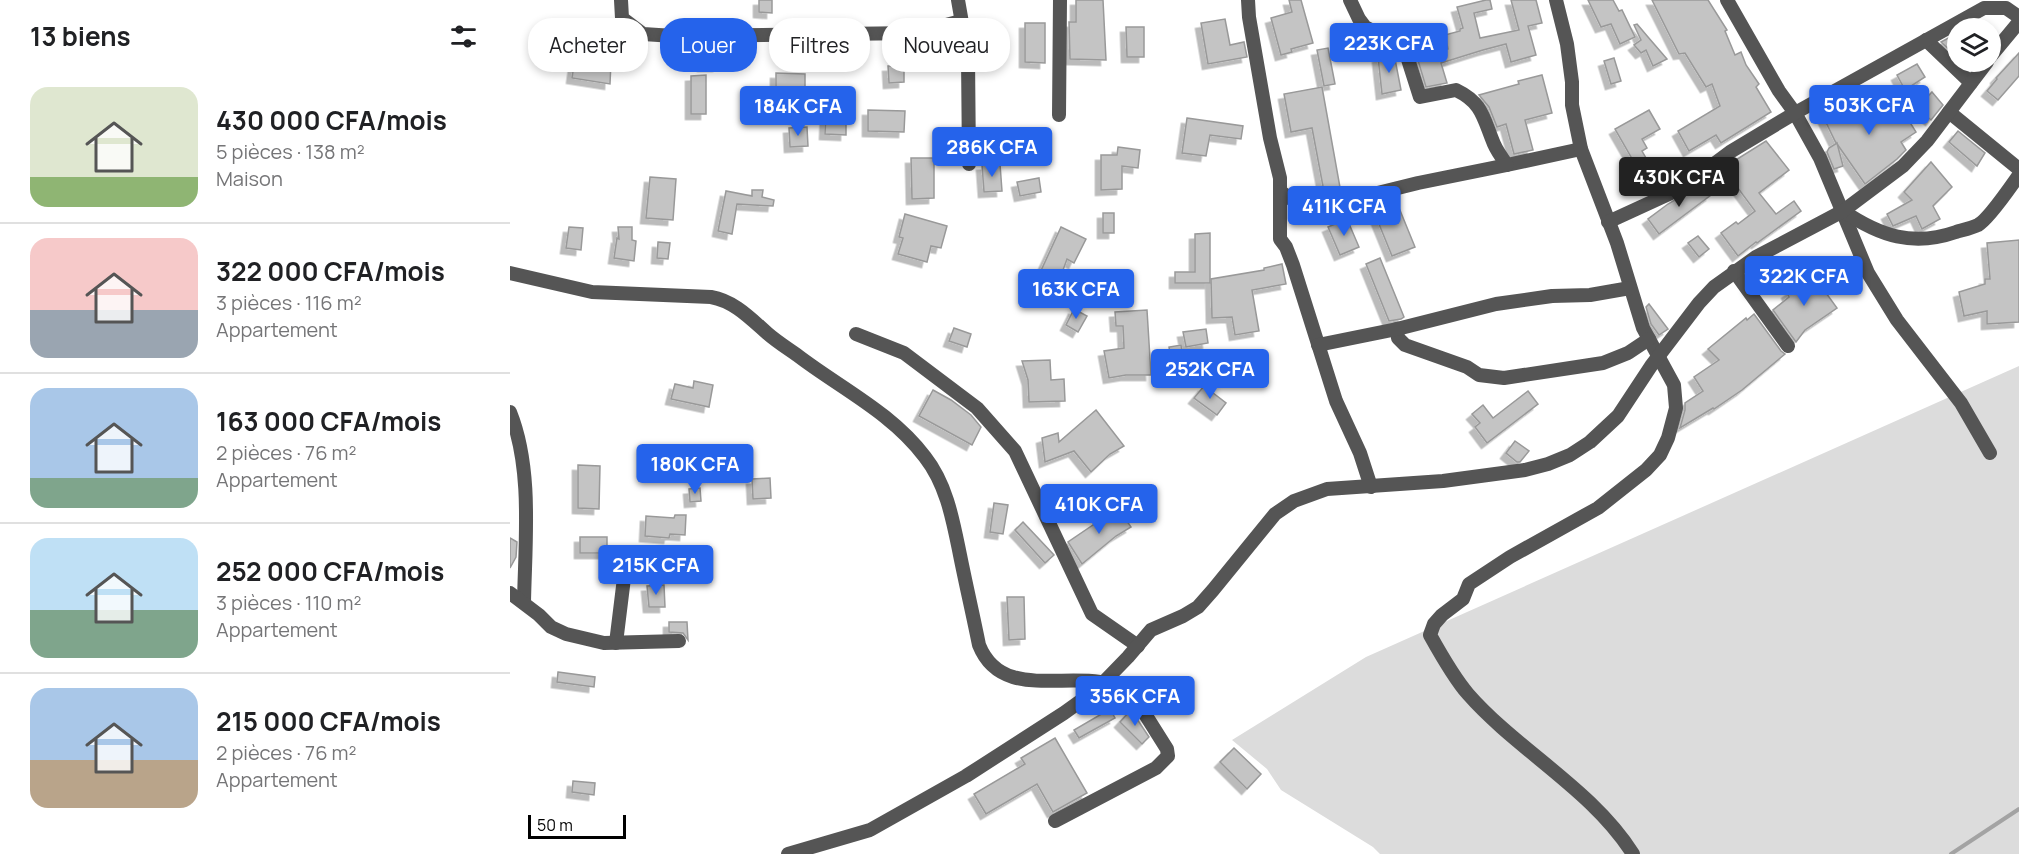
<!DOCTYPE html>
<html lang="fr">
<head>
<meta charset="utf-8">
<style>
  body { margin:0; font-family:Manrope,sans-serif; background:#f2f2f2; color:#202124; height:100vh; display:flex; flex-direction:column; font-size:22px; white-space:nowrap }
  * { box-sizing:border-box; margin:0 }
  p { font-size:20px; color:#757577 }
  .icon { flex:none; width:33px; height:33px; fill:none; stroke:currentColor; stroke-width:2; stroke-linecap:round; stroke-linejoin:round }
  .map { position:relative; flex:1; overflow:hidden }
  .side { display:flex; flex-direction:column; background:#fff; width:510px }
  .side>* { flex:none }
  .banner { position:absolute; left:18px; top:18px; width:570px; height:54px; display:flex; gap:12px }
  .buttons { position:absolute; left:1437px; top:18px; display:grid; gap:12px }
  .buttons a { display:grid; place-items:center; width:54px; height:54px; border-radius:50%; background:#fff; box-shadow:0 3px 9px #0003; font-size:30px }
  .scale { position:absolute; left:18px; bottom:15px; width:98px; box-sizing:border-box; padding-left:6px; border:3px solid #000; border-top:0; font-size:16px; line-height:21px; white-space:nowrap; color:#000; -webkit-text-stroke:4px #fff; paint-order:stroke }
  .price { position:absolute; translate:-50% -51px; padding:0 14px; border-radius:6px; background:#2563eb; color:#fff; font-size:20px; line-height:39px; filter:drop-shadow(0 2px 3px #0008) }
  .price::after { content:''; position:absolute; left:50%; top:36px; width:18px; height:14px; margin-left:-9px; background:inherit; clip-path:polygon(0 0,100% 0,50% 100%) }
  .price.on { background:#222; color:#fff }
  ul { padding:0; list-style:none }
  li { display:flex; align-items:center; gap:18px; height:150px; padding:0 30px }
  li+li { border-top:2px solid #e0e0e0 }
  li span { display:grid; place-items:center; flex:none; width:168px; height:120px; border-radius:18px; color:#555 }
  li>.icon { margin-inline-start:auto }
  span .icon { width:72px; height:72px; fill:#fffc; stroke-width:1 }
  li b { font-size:26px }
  h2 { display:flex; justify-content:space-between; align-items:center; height:72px; padding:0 30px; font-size:26px }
  .pill { padding:0 21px; border-radius:24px; background:#fff; box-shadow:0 3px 9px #0003; font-size:21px; line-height:54px }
  .pill.on { background:#2563eb; color:#fff }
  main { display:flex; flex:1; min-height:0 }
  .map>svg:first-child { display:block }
  .green { fill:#dcdcdc }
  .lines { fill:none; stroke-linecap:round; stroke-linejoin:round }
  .stream { stroke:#a3a3a3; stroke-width:4 }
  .building { fill:#c4c4c4; stroke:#999; stroke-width:1.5; filter:url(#shadow) }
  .minor { stroke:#555; stroke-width:14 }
</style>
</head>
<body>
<main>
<section class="side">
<h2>13 biens<svg class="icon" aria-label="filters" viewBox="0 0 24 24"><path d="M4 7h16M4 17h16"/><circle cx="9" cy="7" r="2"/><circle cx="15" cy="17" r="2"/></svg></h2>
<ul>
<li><span style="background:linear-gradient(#dfe7d0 75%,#8fb573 0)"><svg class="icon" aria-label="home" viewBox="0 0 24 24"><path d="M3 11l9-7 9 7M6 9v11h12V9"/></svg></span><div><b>430 000 CFA/mois</b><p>5 pièces · 138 m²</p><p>Maison</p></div></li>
<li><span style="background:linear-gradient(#f6c9c9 60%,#9aa5b1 0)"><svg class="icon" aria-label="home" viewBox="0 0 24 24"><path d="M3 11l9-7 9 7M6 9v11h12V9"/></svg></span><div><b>322 000 CFA/mois</b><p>3 pièces · 116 m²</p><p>Appartement</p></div></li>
<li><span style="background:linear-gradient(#a9c7e8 75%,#7fa58c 0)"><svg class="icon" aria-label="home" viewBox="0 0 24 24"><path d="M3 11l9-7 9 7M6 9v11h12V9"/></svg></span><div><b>163 000 CFA/mois</b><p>2 pièces · 76 m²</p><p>Appartement</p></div></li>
<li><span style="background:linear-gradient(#bfe0f5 60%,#7fa58c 0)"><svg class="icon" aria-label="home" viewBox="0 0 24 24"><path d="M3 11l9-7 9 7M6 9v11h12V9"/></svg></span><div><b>252 000 CFA/mois</b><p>3 pièces · 110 m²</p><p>Appartement</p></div></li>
<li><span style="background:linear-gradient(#a9c7e8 60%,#b9a48a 0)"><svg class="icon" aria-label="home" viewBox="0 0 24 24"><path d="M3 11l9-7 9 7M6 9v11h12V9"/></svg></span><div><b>215 000 CFA/mois</b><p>2 pièces · 76 m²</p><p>Appartement</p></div></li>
</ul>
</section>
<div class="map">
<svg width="1509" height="854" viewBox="0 0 1509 854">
  <defs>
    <filter id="shadow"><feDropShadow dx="-5.5" dy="5.5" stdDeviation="0" flood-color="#0004"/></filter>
  </defs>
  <rect width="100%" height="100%" fill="#fff"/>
  <!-- green -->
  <path class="green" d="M1509 366V854H870L863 847 771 790 757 769 722 740 856 657Z"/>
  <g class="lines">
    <!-- stream -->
    <path class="stream" d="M1441 854 1509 809"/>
  </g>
  <!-- building -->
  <g class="building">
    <path d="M249 0H262V13L249 12Z"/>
    <path d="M566 0H593L596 60 560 59 559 22H566Z"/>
    <path d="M779 0H791L803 43 781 49 782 52 771 55 761 18 782 12Z"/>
    <path d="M976 0H980L982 9 964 13 970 38 1009 30 1001 0H1026L1032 23 1018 26 1026 55 1001 62 996 44 973 50 931 63 937 83 916 87 907 57 938 49 935 35 950 31V29L953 28 947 7Z"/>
    <path d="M1078 0H1103L1109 11 1112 10 1125 37 1110 44 1101 24 1091 27Z"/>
    <path d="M1142 0H1198L1217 30 1215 31 1225 55 1231 52 1236 65 1249 84 1246 87 1261 112 1211 143 1206 135 1179 151 1168 131 1210 106 1202 84 1196 87 1175 53 1169 54Z"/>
    <path d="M715 19 720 45 734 42 737 57 698 64 691 23Z"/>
    <path d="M515 23H535V63L515 62Z"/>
    <path d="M1127 24 1138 37 1157 59 1143 66 1136 50 1131 53 1124 45 1131 40 1124 25Z"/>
    <path d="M616 27H634V57H617Z"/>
    <path d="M1448 33V54L1445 55 1431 42Z"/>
    <path d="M395 42H409L408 61H394Z"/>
    <path d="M208 44V66H193L194 45Z"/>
    <path d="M818 48 825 84 814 86 807 50Z"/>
    <path d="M1509 53V76L1488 100 1477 91 1487 79 1486 78Z"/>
    <path d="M884 54 891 90 872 94 868 57Z"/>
    <path d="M65 58 101 62 100 84 62 78Z"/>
    <path d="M1104 58 1111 81 1101 84 1094 61Z"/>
    <path d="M1407 64 1415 77 1395 90 1387 75Z"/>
    <path d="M378 66H394V82L379 83Z"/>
    <path d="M266 73 295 74V91L266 90Z"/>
    <path d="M196 75V114H181V76Z"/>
    <path d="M1032 75 1042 113 1015 120 1023 150 1004 154 996 124 987 127 979 107 969 95 1009 84 1008 81Z"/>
    <path d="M812 87 831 193 815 197 802 128 781 132 774 94Z"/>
    <path d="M1422 92 1433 105 1421 120 1407 108Z"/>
    <path d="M1337 96 1347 116 1359 110 1363 117 1388 103 1406 132 1391 142 1396 150 1387 159 1355 184 1325 141 1311 112Z"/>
    <path d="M358 110 395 111 394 132 358 131Z"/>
    <path d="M1139 110 1150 129 1132 139 1137 148 1132 151 1147 177 1132 185 1121 166 1125 164 1105 129Z"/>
    <path d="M316 111 336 112V135L315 134Z"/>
    <path d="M677 118 733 126 731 139 700 135 696 156 672 153Z"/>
    <path d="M297 127 298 146 280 147 279 128Z"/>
    <path d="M1448 131 1475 153 1467 166 1439 142Z"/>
    <path d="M1256 141 1279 170 1249 193 1266 214 1284 201 1291 211 1247 243 1246 242 1228 256 1211 233 1226 222 1228 224 1245 211 1213 168Z"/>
    <path d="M1327 143 1333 166 1324 169 1317 152 1319 148Z"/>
    <path d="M608 147 630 150 628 168 612 166V189L591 190V155H607Z"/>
    <path d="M401 158H424V198L402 199Z"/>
    <path d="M1421 162 1442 187 1423 206 1430 219 1412 229 1406 216 1383 226 1377 214 1402 200 1394 192Z"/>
    <path d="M490 164 492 191 474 192 472 165Z"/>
    <path d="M140 177 166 179 163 220 136 218Z"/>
    <path d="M529 178 531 192 510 196 507 182Z"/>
    <path d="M1193 183 1201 195 1149 234 1138 219 1158 204Z"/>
    <path d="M242 190H253L252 197 264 200 263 206 227 204 222 234 208 231 216 191 242 196Z"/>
    <path d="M885 198 905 247 882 256 862 207Z"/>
    <rect x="593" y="213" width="11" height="20"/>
    <path d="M395 214 437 226 431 248 421 246 417 262 388 254 393 238 389 237Z"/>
    <path d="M837 219 849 247 830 255 818 227Z"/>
    <path d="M59 227 73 228 71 250 56 248Z"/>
    <path d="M108 227H122V240L126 241 124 261 104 258 107 238 109 239Z"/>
    <path d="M551 227 576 239 564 263 557 259 548 284 529 275Z"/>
    <path d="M700 233V283H665V272H685V234Z"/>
    <path d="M1188 236 1199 249 1189 257 1178 243Z"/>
    <path d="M1509 240V322L1477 324V311L1454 316 1449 292 1475 284V279H1480L1477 243Z"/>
    <path d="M148 242 160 243 158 259 147 258Z"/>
    <path d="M870 258 894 317 891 319 879 321 856 264Z"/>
    <path d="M772 264 776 284 742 290 749 331 725 335 722 317 702 318 701 279 754 270V268Z"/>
    <path d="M1303 275 1327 308 1295 330 1286 342 1263 310 1279 297 1277 293Z"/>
    <path d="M1139 304 1158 329 1149 335 1141 324 1136 307Z"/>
    <path d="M564 309 577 316 568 332 556 325Z"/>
    <path d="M637 310 641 375H616L599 378 594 351 614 348 613 326H606L605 312Z"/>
    <path d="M1244 314 1271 351 1275 354 1232 390 1204 409 1203 408 1170 428 1175 410V403L1193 391 1184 377 1209 360 1198 349 1236 318 1237 320Z"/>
    <path d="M444 328 461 334 457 347 439 341Z"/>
    <path d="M696 329 698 343 676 347 673 332Z"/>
    <path d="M671 345 675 369 663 371 659 347Z"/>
    <path d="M540 360 541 380 554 379 555 401 519 402 518 380 512 361Z"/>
    <path d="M184 381 203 385 199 407 161 399 165 384 183 388Z"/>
    <path d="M694 386 716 403 707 415 684 398Z"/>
    <path d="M423 390 441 400 461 415 471 427 462 445 409 416Z"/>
    <path d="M1018 391 1028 404 977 443 965 427 970 423 962 414 973 405 983 418Z"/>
    <path d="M586 410 614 446 600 454 581 472 564 451 535 462 532 438 548 433 549 442Z"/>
    <path d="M1005 441 1019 451 1010 462H1007L996 453Z"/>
    <path d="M68 465 90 466 89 509 68 508Z"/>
    <path d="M260 478 261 498 243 499 242 479Z"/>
    <path d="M190 488 191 501 180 502 179 489Z"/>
    <path d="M484 503 498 505 493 534 480 532Z"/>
    <path d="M608 508 621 527 606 536 572 564 558 542Z"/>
    <path d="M165 515H176L175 535 160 534 159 538 135 536 136 516 164 518Z"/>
    <path d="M513 522 544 555 535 563 505 530Z"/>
    <rect x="70" y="537" width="27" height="16"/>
    <path d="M0 538 7 542 6 557 0 568Z"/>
    <path d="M176 555 177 572 152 573 151 557Z"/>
    <path d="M154 585 155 607H139L137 586Z"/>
    <path d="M497 597H514L515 639 499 640Z"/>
    <path d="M159 622H177L178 640 173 633 159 632Z"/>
    <path d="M48 672 85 677 84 687 47 682Z"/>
    <path d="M600 709 605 718 569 738 564 730Z"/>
    <path d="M621 710 639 737 632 744 610 722Z"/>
    <path d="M545 738 577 793 543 812 527 784 476 814 464 794 515 764 511 758Z"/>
    <path d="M724 748 751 774 737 789 710 762Z"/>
    <path d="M63 781 85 783 84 795 62 792Z"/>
  </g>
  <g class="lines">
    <!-- minor -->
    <g class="minor">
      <path d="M111 0 112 18 133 34 164 36 406 33 451 21"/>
      <path d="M448 0 458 57 459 164"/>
      <path d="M738 0 739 17 760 138 770 178V239L776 247 783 265 826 401 850 453 861 487"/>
      <path d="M840 0 849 19 855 27 883 41 895 50 910 97 946 90C973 103 973 118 984 144 987 151 992 158 997 165L1071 149"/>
      <path d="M1046 0 1057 44 1062 82V105L1071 149 1107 243 1133 328 1164 385 1166 408 1158 438 1150 455 1136 470 1088 508 1000 557 959 584 953 599 932 615 924 624 920 635C930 653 944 678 958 694 1007 750 1083 790 1123 854"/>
      <path d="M1217 0 1269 91 1285 113 1310 158 1358 273 1387 320 1451 403 1480 453"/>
      <path d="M1416 40 1461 83"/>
      <path d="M1480 57 1509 22"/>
      <path d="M1439 112 1509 169"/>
      <path d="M549 115 550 0"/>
      <path d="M771 192 796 209H803L908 183 997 165"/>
      <path d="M1333 211C1370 236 1403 247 1446 232 1453 230 1462 228 1468 225 1479 219 1501 186 1509 175"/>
      <path d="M1098 222 1159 194 1181 181 1220 152 1285 113 1474 8H1496L1509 17"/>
      <path d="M1224 271 1278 346"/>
      <path d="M0 273 82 292 201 297C224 301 240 318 257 333 266 341 277 348 287 355 330 388 381 412 415 457 437 485 443 521 450 555 456 585 463 615 469 645 495 710 578 659 623 695L657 749 658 756 646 768 545 821"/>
      <path d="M887 329 888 338 895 345 957 367 969 375 994 378 1093 363 1118 353 1139 339"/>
      <path d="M346 334 394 353 467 408 505 451 582 614 628 646"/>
      <path d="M808 345 887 329 986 304 1042 296 1080 295 1120 288"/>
      <path d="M0 412C23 469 15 542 14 603"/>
      <path d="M0 593 29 615 41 627 56 634 94 643 169 641"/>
      <path d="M106 643 115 570"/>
      <path d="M278 854 360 830 456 776 554 713 586 690 618 657 641 630 673 616 688 607 703 590 765 514 784 501 817 489 933 481 1015 470 1038 464 1060 455 1080 442 1108 416 1141 366 1189 303 1204 287 1246 257 1333 211 1393 166 1417 141 1477 62"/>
    </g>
  </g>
</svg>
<div class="buttons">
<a><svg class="icon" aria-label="layers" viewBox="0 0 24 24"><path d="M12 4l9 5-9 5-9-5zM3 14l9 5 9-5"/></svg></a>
</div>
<div class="scale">50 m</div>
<b class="price" style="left:879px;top:74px">223K CFA</b>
<b class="price" style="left:1359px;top:136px">503K CFA</b>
<b class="price" style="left:288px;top:137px">184K CFA</b>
<b class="price" style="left:482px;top:178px">286K CFA</b>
<b class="price on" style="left:1169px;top:208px">430K CFA</b>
<b class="price" style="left:834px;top:237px">411K CFA</b>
<b class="price" style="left:1294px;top:307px">322K CFA</b>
<b class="price" style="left:566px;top:320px">163K CFA</b>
<b class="price" style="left:700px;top:400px">252K CFA</b>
<b class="price" style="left:185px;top:495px">180K CFA</b>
<b class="price" style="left:589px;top:535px">410K CFA</b>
<b class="price" style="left:146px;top:596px">215K CFA</b>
<b class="price" style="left:625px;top:727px">356K CFA</b>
<div class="banner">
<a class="pill">Acheter</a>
<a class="pill on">Louer</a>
<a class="pill">Filtres</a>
<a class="pill">Nouveau</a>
</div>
</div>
</main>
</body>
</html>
